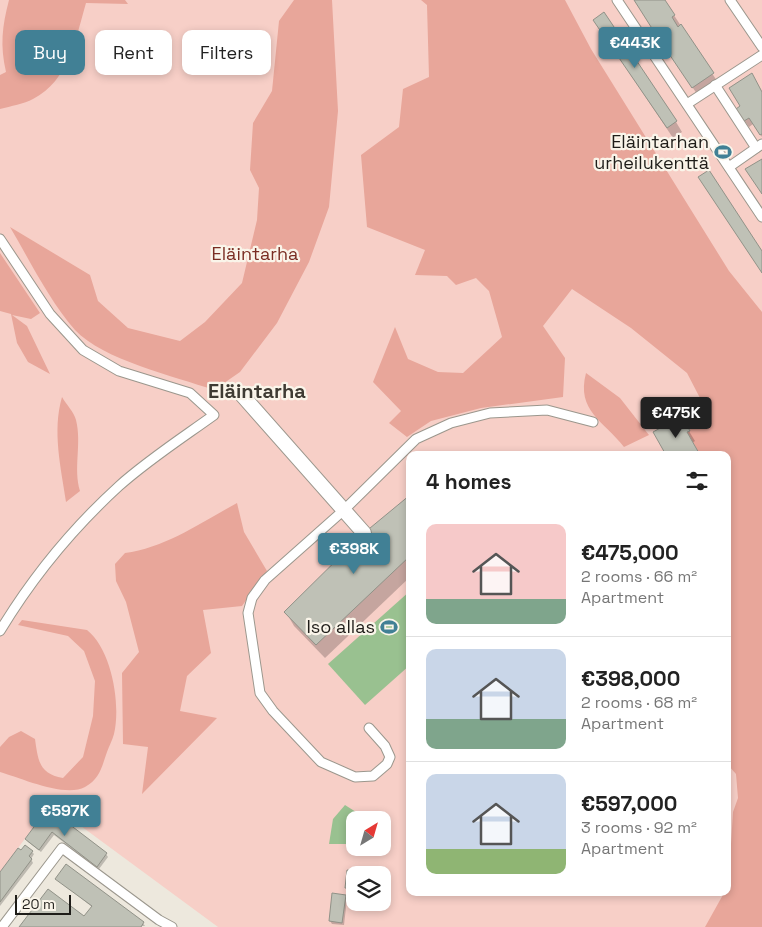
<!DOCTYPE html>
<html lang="en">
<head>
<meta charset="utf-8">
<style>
  body { margin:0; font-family:"Space Grotesk",sans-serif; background:#f2f2f2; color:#222; height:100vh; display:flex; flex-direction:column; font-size:19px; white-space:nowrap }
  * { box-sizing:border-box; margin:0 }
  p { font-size:16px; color:#767676 }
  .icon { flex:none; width:28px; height:28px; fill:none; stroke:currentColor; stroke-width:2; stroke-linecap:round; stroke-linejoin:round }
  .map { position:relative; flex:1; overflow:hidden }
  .panel { position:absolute; left:406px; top:451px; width:325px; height:445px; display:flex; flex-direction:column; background:#fff; border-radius:10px; box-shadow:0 2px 8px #0003 }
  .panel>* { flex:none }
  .guide { position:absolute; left:15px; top:30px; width:316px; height:45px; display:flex; gap:10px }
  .needle { width:32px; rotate:37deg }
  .tools { position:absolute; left:346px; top:811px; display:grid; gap:10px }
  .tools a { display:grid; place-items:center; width:45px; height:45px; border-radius:10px; background:#fff; box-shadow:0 2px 8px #0003; font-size:25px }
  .scale { position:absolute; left:15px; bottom:12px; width:56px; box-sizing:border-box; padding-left:5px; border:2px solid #1f1d19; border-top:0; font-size:14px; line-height:18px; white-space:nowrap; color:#1f1d19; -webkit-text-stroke:4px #faf5ea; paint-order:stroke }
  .price { position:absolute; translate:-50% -42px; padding:0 11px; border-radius:5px; background:#418095; color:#fff; font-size:16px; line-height:32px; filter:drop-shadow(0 1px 2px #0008) }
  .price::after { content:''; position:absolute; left:50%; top:30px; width:15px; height:11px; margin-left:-8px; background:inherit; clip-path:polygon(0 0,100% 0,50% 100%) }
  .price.active { background:#222; color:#fff }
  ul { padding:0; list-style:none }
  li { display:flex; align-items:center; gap:15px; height:125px; padding:0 20px }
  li+li { border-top:1px solid #e0e0e0 }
  li span { display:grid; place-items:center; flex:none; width:140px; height:100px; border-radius:10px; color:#555 }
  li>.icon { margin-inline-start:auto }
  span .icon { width:60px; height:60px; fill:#fffc; stroke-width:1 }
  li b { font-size:21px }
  h2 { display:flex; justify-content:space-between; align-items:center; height:60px; padding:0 20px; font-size:21px }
  .chip { padding:0 18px; border-radius:10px; background:#fff; box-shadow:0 2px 8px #0003; font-size:18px; line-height:45px }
  .chip.active { background:#418095; color:#fff }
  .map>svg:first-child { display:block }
  .green { fill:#f7cfc7; fill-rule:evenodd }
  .forest { fill:#e8a69a }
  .water { fill:#99c190 }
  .shadow { fill:#0003 }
  .building { fill:#bfc1b6; stroke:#919288 }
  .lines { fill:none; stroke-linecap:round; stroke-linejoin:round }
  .service-casing { stroke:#9b978d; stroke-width:11 }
  .pedestrian-casing { stroke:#9b978d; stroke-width:16 }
  .service { stroke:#fff; stroke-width:9 }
  .pedestrian { stroke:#fff; stroke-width:14 }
  .labels { text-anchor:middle; stroke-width:4.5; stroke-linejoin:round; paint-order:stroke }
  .poi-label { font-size:18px; fill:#1f1d19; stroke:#faf5ea; text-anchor:end }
  .park-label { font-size:18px; fill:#7a2d22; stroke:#faf5ea }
  .quarter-label { font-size:20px; font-weight:bold; fill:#3f3b33; stroke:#faf5ea }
</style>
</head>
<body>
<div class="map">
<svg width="762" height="927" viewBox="0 0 762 927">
  <rect width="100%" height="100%" fill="#ede8dd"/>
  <!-- green -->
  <path class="green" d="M0 0H762V927H218L51 804 0 872ZM410 455H728V892H410ZM355 820H382V848H355ZM355 875H382V902H355Z"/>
  <!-- forest -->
  <g class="forest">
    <path d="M9 0H125L128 4 86 3C76 37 69 81 33 99 24 104 11 106 0 109V75L6 72C0 45 2 27 9 0Z"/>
    <path d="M294 0H332L338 111 329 207 309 262 277 323 240 372 214 390C174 376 103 360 75 330 49 300 30 261 10 227L90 275 98 301 128 328 180 341 205 322 242 283 257 220 259 188 250 170 253 123 272 91 279 21Z"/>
    <path d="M421 0H565L591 49 729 271 762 312V927H705L724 893 728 892 733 812 738 798 736 774 728 765V455H700L687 432 690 430 682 416 700 398 687 373 631 328 572 289 543 326 565 358 563 397 481 408 431 421 407 437 389 423 401 411 373 382 395 327 408 359 438 372 463 373 502 337 489 291 476 278 456 285 447 276 415 275 425 250 367 227 361 155 399 127 403 89 429 77 427 5Z"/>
    <path d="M0 253 40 313 31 319 12 315 27 326 50 374 28 362 17 343 11 314 0 311Z"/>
    <path d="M586 373 620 398 649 435 624 447C604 421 576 411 586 373Z"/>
    <path d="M62 397C66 404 74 412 76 420 82 444 73 468 80 491L66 502C61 468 52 431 62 397Z"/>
    <path d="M237 503 244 532 267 571 242 606 203 610 211 653 187 676 180 711 217 718 142 794 148 747 123 744 122 673 139 652 126 602 116 581 115 564 125 553C165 548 202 522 237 503Z"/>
    <path d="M22 620 87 630C112 650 121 705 114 734 112 741 109 746 107 752 102 766 100 779 85 787 65 798 21 778 0 772V747L9 737 21 731 35 739C38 760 39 774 63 778L83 757 93 716 95 681 84 651 68 636 18 625Z"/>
  </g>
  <!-- water -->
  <g class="water">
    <path d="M410 591V665L365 705 328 664Z"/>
    <path d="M345 805 356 812 350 844H329L333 819Z"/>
  </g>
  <!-- shadow -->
  <g class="shadow">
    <path d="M634 0H664L719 84 699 97Z"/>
    <path d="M601 30 676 122 682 132 673 138Z"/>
    <path d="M762 92V137L753 124 749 127 741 116 742 106Z"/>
    <path d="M681 418 695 441 692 443 699 455H667Z"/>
    <path d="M410 497V577L325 658 294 626 286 612Z"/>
    <path d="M49 810 106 854 108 857 99 869 54 835 41 852 28 842 26 839Z"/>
    <path d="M21 852H32L34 854 31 859 33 863 0 906V874Z"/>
    <path d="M348 871 366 873 367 875H355V891H348L347 888Z"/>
    <path d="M57 879 143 923 145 926 20 927 84 917 92 907Z"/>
    <path d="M345 896 347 899 344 925 332 924 330 921Z"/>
  </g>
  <!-- building -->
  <g class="building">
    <path d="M634 0H665L675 15 672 17 678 27 681 24 714 73 692 88 659 39 662 37 656 27 653 30Z"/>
    <path d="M604 12 677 121 667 128 593 20Z"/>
    <path d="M752 73 762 92V134L760 135 749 118 744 121 736 109 740 106 729 88Z"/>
    <path d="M762 159V194L745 169Z"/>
    <path d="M709 170 762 251V273L698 177Z"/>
    <path d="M682 416 690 431 687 432 700 455H666L653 432Z"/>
    <path d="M410 495V556L316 645 284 612 364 533Z"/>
    <path d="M48 808 107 853 97 867 52 832 39 850 25 839Z"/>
    <path d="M25 845 33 851 29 856 32 859 0 902V872L18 848 21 850Z"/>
    <path d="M66 864 144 922 141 927H19L48 889 84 916 92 906 55 879Z"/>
    <path d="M347 870 366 871V875H355V889L345 888Z"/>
    <path d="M332 893 346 895 342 923 329 921Z"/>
  </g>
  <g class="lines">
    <!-- service casing -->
    <g class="service-casing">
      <g id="service">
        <path d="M617 0 762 217"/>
        <path d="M730 0 762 47"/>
        <path d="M715 85 756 148"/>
        <path d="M687 104 762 55"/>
        <path d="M729 167 762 144"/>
        <path d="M0 239 50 314 83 350 119 371 190 393 214 415C182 438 148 460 119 486 73 528 32 578 0 631"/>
        <path d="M369 728 385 746 390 757 387 764 373 776 355 777 321 762 273 711 260 693 248 613 252 598 265 580 344 510 416 439 451 423 490 413 547 410 593 422"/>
        <path d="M2 927 62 848 159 920 172 927"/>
      </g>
    </g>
    <!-- pedestrian casing -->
    <g class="pedestrian-casing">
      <path id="pedestrian" d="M242 395 364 533"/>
    </g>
    <!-- service -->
    <use href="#service" class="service"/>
    <!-- pedestrian -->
    <use href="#pedestrian" class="pedestrian"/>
  </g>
  <!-- icons -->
  <defs>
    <g id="stadium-bare" transform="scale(1.35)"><path d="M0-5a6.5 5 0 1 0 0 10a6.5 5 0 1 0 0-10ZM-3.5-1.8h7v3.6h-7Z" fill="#418095" stroke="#faf5ea" stroke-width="2.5" paint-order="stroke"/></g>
  </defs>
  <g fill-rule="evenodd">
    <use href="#stadium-bare" x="723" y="152"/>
    <use href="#stadium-bare" x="389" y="627"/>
  </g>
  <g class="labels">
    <!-- poi labels -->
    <g class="poi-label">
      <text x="709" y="148">Eläintarhan<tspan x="709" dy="21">urheilukenttä</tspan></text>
      <text x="375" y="633">Iso allas</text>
    </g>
    <!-- park labels -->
    <g class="park-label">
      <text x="255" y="260">Eläintarha</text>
    </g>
    <!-- quarter labels -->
    <g class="quarter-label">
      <text x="257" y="398">Eläintarha</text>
    </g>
  </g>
</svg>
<div class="tools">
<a><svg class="needle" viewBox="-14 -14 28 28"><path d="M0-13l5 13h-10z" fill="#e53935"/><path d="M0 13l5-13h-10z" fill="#767676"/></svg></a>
<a><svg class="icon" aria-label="layers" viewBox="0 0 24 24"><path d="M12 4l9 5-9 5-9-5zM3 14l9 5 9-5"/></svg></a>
</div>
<div class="scale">20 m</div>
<b class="price" style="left:635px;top:69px">€443K</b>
<b class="price active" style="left:676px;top:439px">€475K</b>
<b class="price" style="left:354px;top:575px">€398K</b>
<b class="price" style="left:65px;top:837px">€597K</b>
<div class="guide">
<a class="chip active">Buy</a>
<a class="chip">Rent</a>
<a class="chip">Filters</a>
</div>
<section class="panel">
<h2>4 homes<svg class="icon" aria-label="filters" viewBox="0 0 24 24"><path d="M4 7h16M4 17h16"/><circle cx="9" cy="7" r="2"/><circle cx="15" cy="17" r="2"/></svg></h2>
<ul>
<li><span style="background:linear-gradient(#f6c9c9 75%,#7fa58c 0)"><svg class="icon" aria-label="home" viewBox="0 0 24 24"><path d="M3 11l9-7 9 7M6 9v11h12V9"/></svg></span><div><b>€475,000</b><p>2 rooms · 66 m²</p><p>Apartment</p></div></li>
<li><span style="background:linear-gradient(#c9d6e8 70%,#7fa58c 0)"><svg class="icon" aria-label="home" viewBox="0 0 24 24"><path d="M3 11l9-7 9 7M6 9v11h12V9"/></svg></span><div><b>€398,000</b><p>2 rooms · 68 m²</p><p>Apartment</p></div></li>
<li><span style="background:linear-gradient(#c9d6e8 75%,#8fb573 0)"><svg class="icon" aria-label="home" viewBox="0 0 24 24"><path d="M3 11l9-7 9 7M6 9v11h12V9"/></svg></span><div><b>€597,000</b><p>3 rooms · 92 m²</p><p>Apartment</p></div></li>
</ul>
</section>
</div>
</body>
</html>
